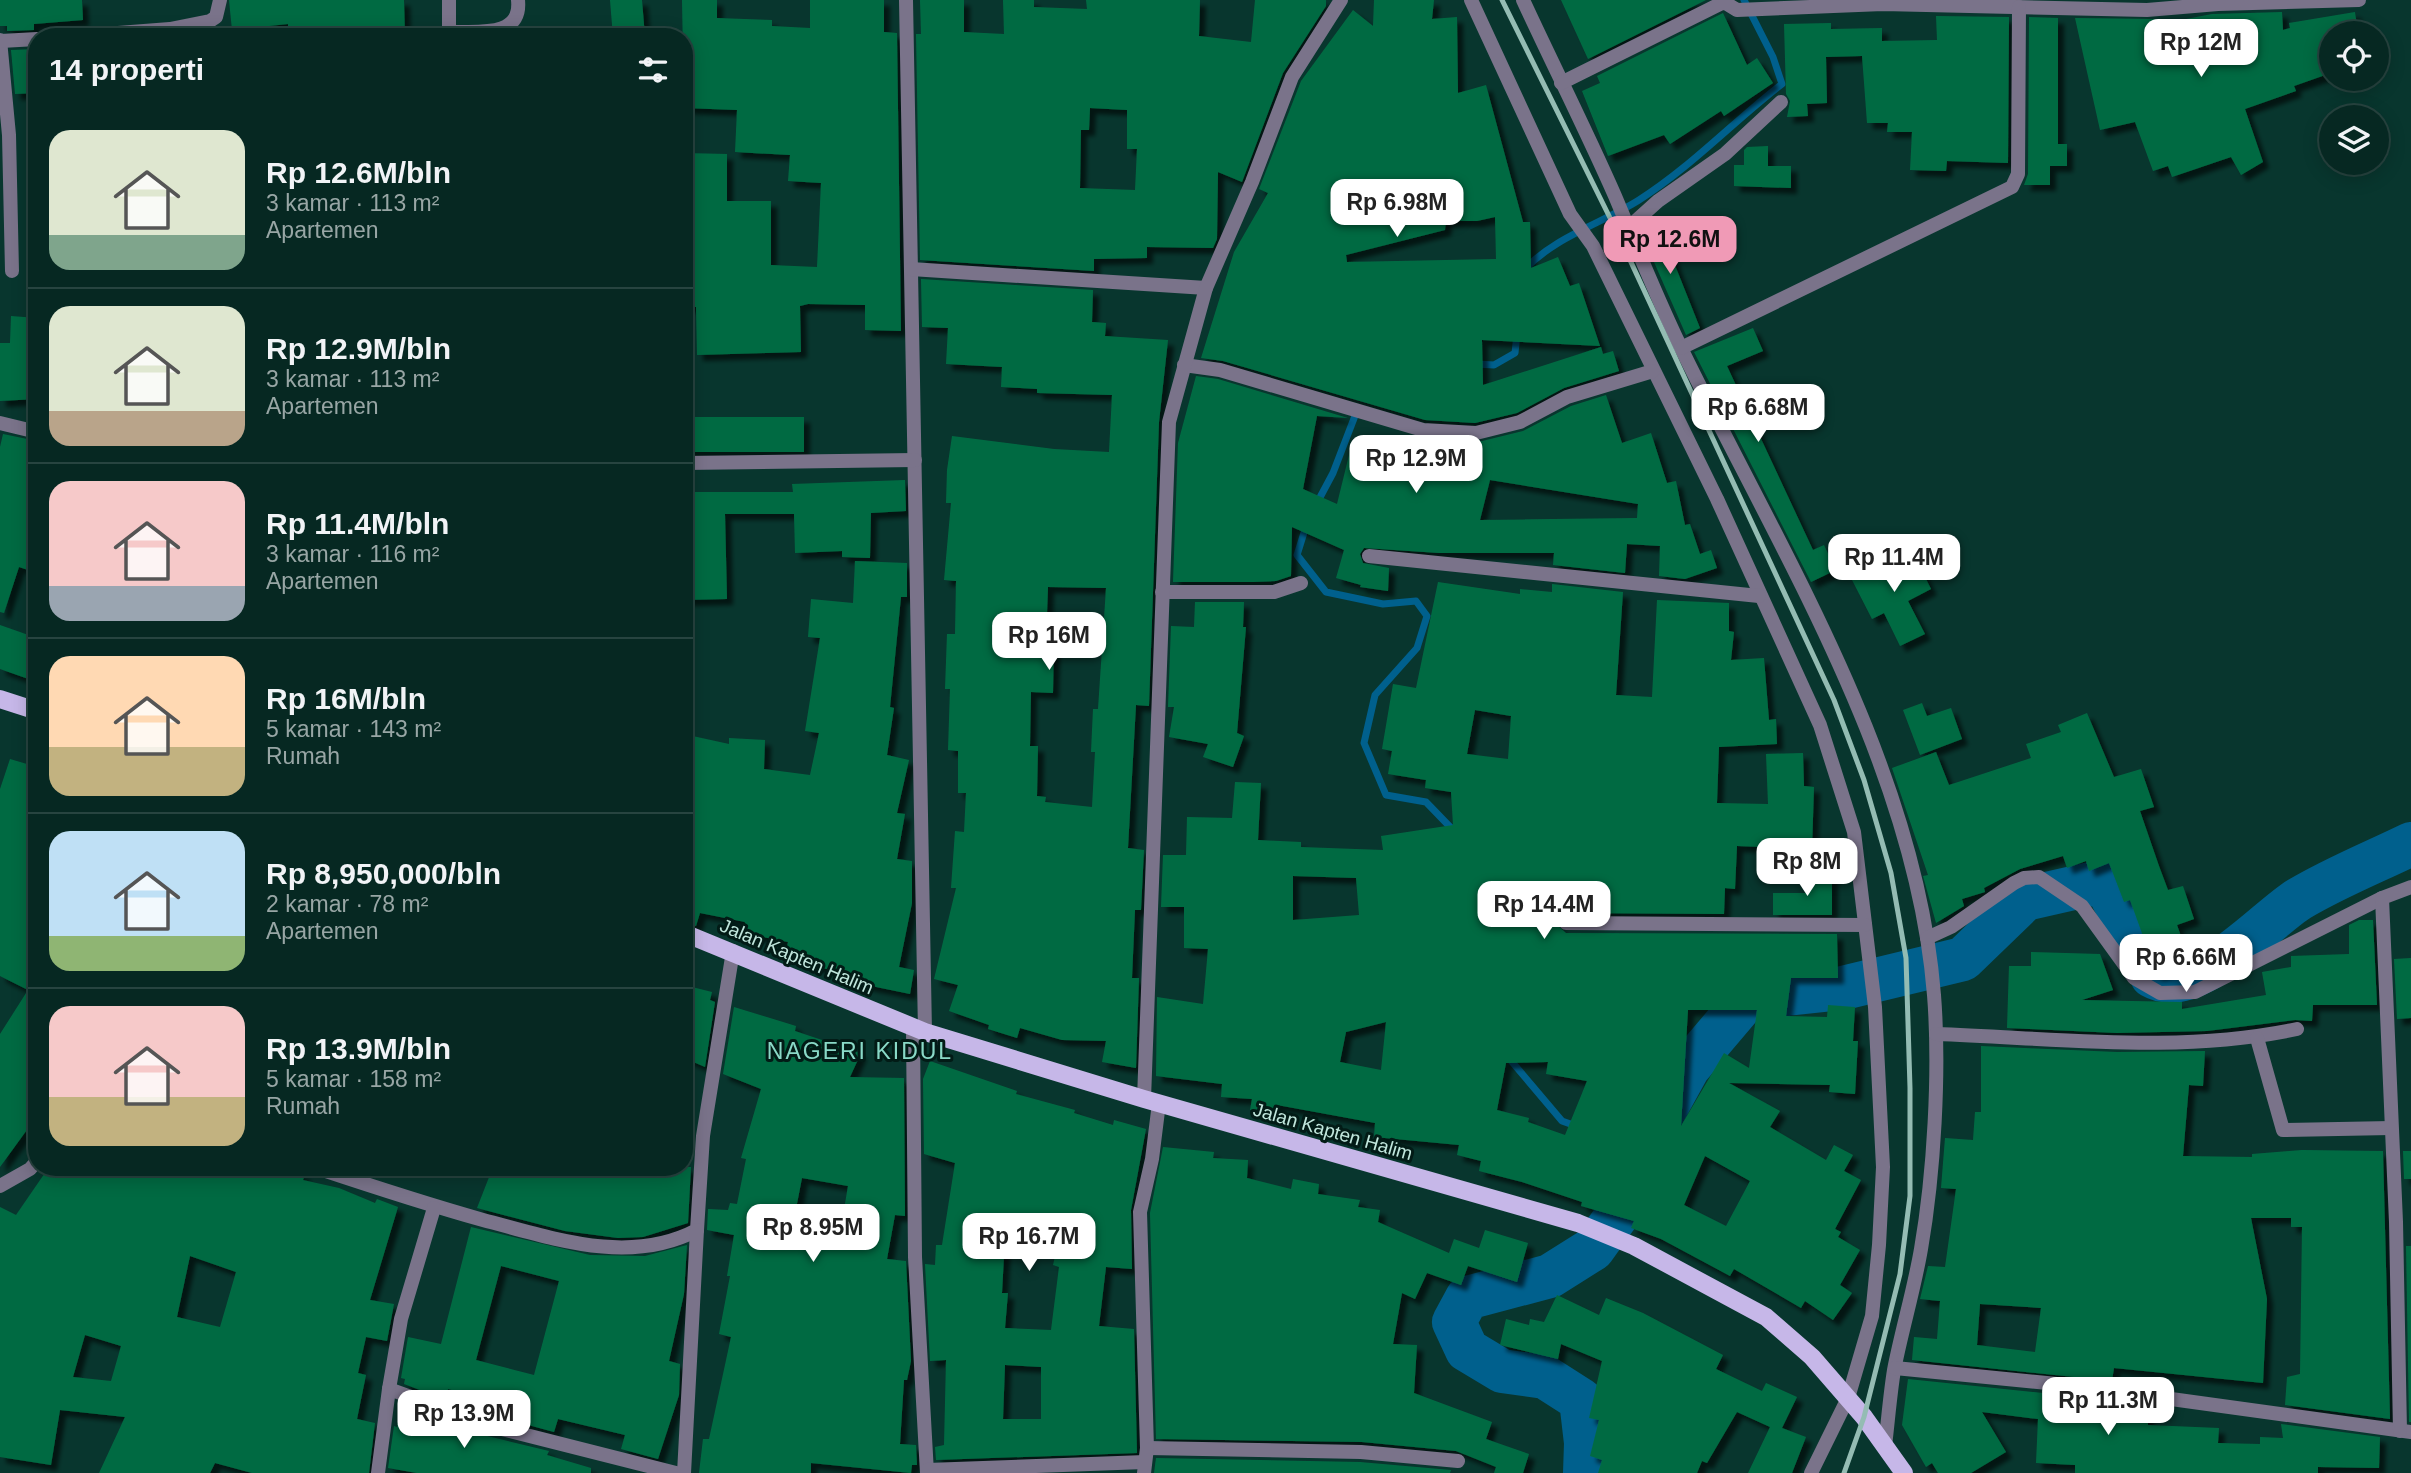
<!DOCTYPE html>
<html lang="id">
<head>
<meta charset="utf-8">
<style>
  body { margin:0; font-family:Arial,sans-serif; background:#0f302a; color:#f1f3f6; height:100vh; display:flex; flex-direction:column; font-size:26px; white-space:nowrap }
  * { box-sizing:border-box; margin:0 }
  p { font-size:23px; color:#98a6a5 }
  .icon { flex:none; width:38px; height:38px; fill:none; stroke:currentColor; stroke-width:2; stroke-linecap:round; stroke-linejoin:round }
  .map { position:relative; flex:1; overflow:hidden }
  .panel { position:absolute; left:28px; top:28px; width:665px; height:1148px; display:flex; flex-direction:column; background:#062822; border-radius:28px; box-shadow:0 4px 18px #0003,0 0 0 2px #274440 }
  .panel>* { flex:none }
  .buttons { position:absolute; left:2319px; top:21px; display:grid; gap:14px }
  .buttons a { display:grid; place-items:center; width:70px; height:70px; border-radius:50%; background:#062822; box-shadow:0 4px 18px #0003,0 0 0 2px #274440; font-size:35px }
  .price { position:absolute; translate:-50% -60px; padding:0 16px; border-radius:14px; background:#fff; color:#222; font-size:23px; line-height:46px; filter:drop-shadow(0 2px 4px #0008) }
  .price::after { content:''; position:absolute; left:50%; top:42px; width:21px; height:16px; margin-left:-10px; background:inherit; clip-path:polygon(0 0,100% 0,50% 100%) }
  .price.active { background:#f09ab6; color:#111 }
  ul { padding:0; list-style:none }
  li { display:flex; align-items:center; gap:21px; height:175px; padding:0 21px }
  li+li { border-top:2px solid #274440 }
  li span { display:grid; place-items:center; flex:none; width:196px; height:140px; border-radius:21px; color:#555 }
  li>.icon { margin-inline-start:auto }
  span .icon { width:84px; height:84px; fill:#fffc; stroke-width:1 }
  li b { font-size:30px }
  h2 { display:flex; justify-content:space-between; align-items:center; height:84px; padding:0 21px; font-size:30px }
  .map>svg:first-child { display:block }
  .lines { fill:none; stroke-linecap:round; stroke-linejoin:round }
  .stream { stroke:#00608d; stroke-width:7 }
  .river { stroke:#00608d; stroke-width:44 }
  .building { fill:#066b43; fill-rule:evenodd; filter:url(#shadow) }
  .service { stroke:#7a738a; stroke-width:14 }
  .minor { stroke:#7a738a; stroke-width:14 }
  .tertiary { stroke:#7a738a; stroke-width:14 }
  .primary { stroke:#c6b7e8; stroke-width:18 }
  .rail { stroke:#94bcb3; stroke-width:5 }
  .labels { text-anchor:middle; stroke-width:6; stroke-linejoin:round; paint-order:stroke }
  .street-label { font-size:19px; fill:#c0e6dc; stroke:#021b16 }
  .quarter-label { font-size:23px; letter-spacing:2px; fill:#89d9c7; stroke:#021b16 }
</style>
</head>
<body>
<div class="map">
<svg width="2411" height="1473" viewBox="0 0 2411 1473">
  <defs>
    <filter id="shadow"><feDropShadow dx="6" dy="6" stdDeviation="2" flood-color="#0009"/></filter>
  </defs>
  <rect width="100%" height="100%" fill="#08362e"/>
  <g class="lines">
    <!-- stream -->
    <g class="stream">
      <path d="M1524 270C1556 236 1601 224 1639 200 1691 167 1734 121 1782 84L1773 57 1744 0"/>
      <path d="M1476 364 1494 365 1515 353 1517 334"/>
      <path d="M1317 503 1333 473 1358 408"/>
      <path d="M1307 523 1297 555 1326 592 1383 604 1416 601 1427 616 1417 648 1375 695 1364 743 1386 795 1426 802 1455 832"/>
      <path d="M1507 1056 1562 1121 1576 1126"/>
    </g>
    <!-- river -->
    <path class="river" d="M1585 1473 1586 1443 1581 1400 1545 1377 1502 1371 1467 1350 1454 1322 1467 1298 1550 1276 1593 1249 1633 1193 1642 1151 1688 1068 1744 1002 1787 994 1843 988 1963 959 2025 899 2104 881 2152 976C2195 1001 2265 920 2299 899 2334 878 2374 862 2411 844"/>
  </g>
  <!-- building -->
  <g class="building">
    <path d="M0 0H82L83 20 34 24V30L7 31V26H0Z"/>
    <path d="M229 0H404L405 37H288V24L232 30Z"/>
    <path d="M610 0H642L645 37H613Z"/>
    <path d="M682 0H717V18L772 20V26L810 28V0H884V32L897 33 901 331 865 330V305L808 304 800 306 801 352 697 355 696 307H684V153L727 154V201H771V265L817 267 821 183 788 181 790 155 735 152 737 110 684 108Z"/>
    <path d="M920 0H964V32L1004 34 1003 0H1034V7L1087 9 1086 0H1200L1199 36 1251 42 1255 0H1326V6L1283 73 1242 182 1218 172 1217 239 1213 248 1147 247V258L1094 259V271L920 260 916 34H921ZM1090 108 1127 110V149H1137L1135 190 1080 188 1081 130H1089Z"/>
    <path d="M1374 0H1434L1432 19 1457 17 1458 93 1486 85 1523 222H1530L1531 268 1558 257 1570 286 1579 283 1600 346 1482 340 1483 385 1601 347 1603 354 1613 351 1619 371 1564 388 1517 413 1475 423 1425 420 1223 361 1201 358 1234 252 1268 193 1259 189 1301 81 1353 10 1373 26ZM1495 217 1496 259 1347 262 1346 255 1445 230 1446 221H1477Z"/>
    <path d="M1561 0H1706L1588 59Z"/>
    <path d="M2282 12 2283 30 2290 28 2289 23 2355 12 2358 33H2331V73L2294 86 2296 91 2245 109 2263 162 2241 175 2231 157 2172 177 2168 166 2153 171 2135 122 2100 130 2075 18 2155 19V25L2212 14Z"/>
    <path d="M1723 13 1747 65 1757 58 1773 83 1724 116 1721 111 1670 144 1664 135 1608 156 1582 91 1600 83 1597 76Z"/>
    <path d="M1936 16 2009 17 2008 163 1947 161 1946 171 1910 170 1912 132H1887L1888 123H1867L1862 56 1826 57 1827 103 1807 104 1808 116 1787 117 1790 101 1786 94 1784 24 1831 23V29L1882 28V41L1937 40Z"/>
    <path d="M2029 17 2058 18V144H2067V166H2050V185H2024L2028 174Z"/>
    <path d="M35 49 37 93 15 94 11 50Z"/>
    <path d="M1768 146V166H1791V188L1734 186V165H1744V150L1747 147Z"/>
    <path d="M1657 220 1700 328 1686 335 1640 230Z"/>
    <path d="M921 279 1093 290 1092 322 1106 323 1105 336 1168 340 1159 422 1149 706 1136 705 1128 848 1144 850 1141 910H1135L1132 978H1139L1136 1068 1102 1062 1106 1041 1062 1040 1020 1028 1017 1038 988 1029 989 1025 949 1011 958 985 934 979 956 888H951L955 831 964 832 966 793H958V751L948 750 950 689H945L947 634H955L956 581 944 580 951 503H946L947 470 952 436 1054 449 1109 452 1112 395 1037 393V389L1001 387 1002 367 946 364 948 328 922 327ZM1048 587 1106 588 1098 709H1093L1091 752H1095L1092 807 1045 802 1046 797 1037 796 1038 746H1030L1031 692 1053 693 1054 641H1046Z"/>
    <path d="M11 316 37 318V399L0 401V343H10Z"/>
    <path d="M1753 328 1763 351 1727 366 1813 550 1824 545 1836 570 1811 582 1694 352Z"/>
    <path d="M1196 376 1218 379 1348 418 1317 416 1303 489 1337 504 1350 451 1388 460 1391 446 1468 466 1474 443 1523 431 1571 406 1606 395 1622 443 1651 433 1667 483 1676 481 1685 525 1690 524 1700 554 1711 550 1717 568 1685 579 1659 576 1660 546 1627 544 1625 573 1553 565 1554 553H1439L1364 548 1360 554 1363 563 1389 568 1388 591 1360 587 1361 585 1336 578 1344 550 1292 527 1291 576 1276 581 1253 582H1173L1178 443ZM1490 480 1638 504 1637 518 1480 520Z"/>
    <rect x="684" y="417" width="120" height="35"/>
    <path d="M3 434 37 441V573L19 567 4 613 0 612V447Z"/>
    <path d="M905 480 906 511 871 513 870 558 842 557V551L795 553 794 514H725L727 599 684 600V492H793L792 484Z"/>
    <path d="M1911 549 1931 589 1908 601 1925 634 1900 646 1884 613 1872 619 1851 578Z"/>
    <path d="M855 561 907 563V597H901L890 707 894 708 887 755 909 760 897 813 905 814 897 859 912 861V903L899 967 914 970 910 994 852 982 853 975 809 965 811 956 786 951 788 942 743 933 745 922 700 913 696 926 684 922V751L688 735 729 744V738L765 740 764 769 810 775 819 733 805 731 820 638 808 637 811 599 853 603Z"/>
    <path d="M1438 582 1520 594V589L1552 592V584L1623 592 1616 695 1652 697 1657 600 1729 603V631L1734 632 1731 660 1764 658 1769 720 1776 719 1777 744 1719 747 1717 803 1768 804 1766 754 1803 753 1804 786 1814 787 1812 849 1737 846 1735 889 1725 888 1724 914 1566 913 1558 918 1556 924 1566 933 1837 934 1838 978H1791L1786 1016 1827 1017 1828 1005 1855 1007 1853 1041H1858L1855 1094 1829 1092 1830 1085 1729 1083 1780 1111 1770 1127 1826 1160 1834 1145 1853 1155 1844 1171 1861 1180 1835 1229 1841 1232 1838 1237 1860 1250 1840 1285 1852 1293 1833 1320 1805 1301 1801 1308 1734 1269 1730 1276 1661 1239 1631 1228 1634 1221 1581 1206 1582 1202 1522 1182 1479 1171 1481 1161 1457 1155 1459 1145 1374 1137 1375 1123 1277 1105 1275 1114 1250 1110 1252 1099 1221 1097 1222 1084 1156 1076 1157 997 1203 1004 1208 949 1184 948V907H1161L1163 855H1186L1187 817 1232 818 1235 782 1261 783 1258 840 1301 842V847L1383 850 1381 836 1453 825 1451 792 1425 788 1426 780 1388 774 1392 751 1382 749 1393 684 1416 688ZM1475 710 1511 716 1508 759 1467 754ZM1293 876 1356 878 1359 915 1293 920ZM1688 1010H1757L1749 1068 1724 1053 1681 1126ZM1386 1022 1381 1070 1340 1062 1346 1032ZM1548 1062 1546 1074 1587 1081 1565 1135 1528 1122 1529 1118 1497 1110 1506 1063ZM1705 1156 1750 1181 1726 1226 1684 1205Z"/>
    <path d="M1195 602H1244L1243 627H1246L1237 733 1244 736 1233 767 1203 757 1208 744 1169 737 1174 707H1168L1171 626 1194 627Z"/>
    <path d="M0 625 37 638V682L0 669Z"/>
    <path d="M1922 703 1927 716 1951 708 1962 739 1920 755 1903 710Z"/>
    <path d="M2087 713 2114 777 2141 769 2154 807 2140 811 2159 866 2168 890 2183 886 2194 919 2177 925 2191 964 2157 975 2130 900 2124 902 2109 863 2089 871 2086 861 2067 868 2063 856 2020 869 1984 888 1985 892 1962 899 1964 906 1936 923 1923 876 1928 875 1892 768 1936 752 1949 785 2031 758 2026 744 2061 732 2058 725Z"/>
    <path d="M10 759 37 767V1116L0 1167V1034L28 990 0 976V789Z"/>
    <path d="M1809 871 1832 872V915H1773V893H1808Z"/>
    <path d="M2359 920H2373L2377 1005H2313L2312 1021 2295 1020 2207 1031 2117 1033 2007 1028 2009 966H2031V952L2100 954 2113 990 2082 1000 2182 1002V1009L2266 995 2262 972 2291 967V956L2349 954V925Z"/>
    <path d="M2411 958V1018L2397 1019 2394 959Z"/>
    <path d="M684 985 712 992 710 1000 715 1002 705 1067 684 1058Z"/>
    <path d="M734 1007 796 1026 795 1031 861 1053 850 1077 904 1078 905 1216 895 1215 887 1259 906 1261 911 1361 907 1380H904L900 1444 916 1445 917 1465H912L911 1473 811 1463V1473H699L703 1439H709L731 1337 719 1334 730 1276H727L734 1235 707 1230 708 1209 728 1210 730 1203 737 1204 746 1159 741 1158 761 1089 723 1074ZM802 1178 848 1186 842 1221 795 1214Z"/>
    <path d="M1981 1046 2117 1052 2205 1051 2203 1086 2189 1085 2183 1156 2252 1157V1154L2302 1150 2383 1151 2390 1419 2285 1405 2287 1377 2300 1374 2302 1227H2291V1218H2251L2267 1299 2263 1383 2114 1368 2112 1381 1912 1360 1914 1337 1937 1339 1940 1301 1920 1299 1928 1266 1945 1267 1956 1189 1941 1188 1945 1138 1973 1140 1975 1112H1981ZM1980 1304 2041 1308 2035 1352 1977 1345Z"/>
    <path d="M930 1061 1017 1091 1016 1094 1075 1110 1074 1113 1113 1125 1114 1120 1146 1129 1131 1210 1132 1269 1106 1267 1099 1326 1134 1329 1137 1453 936 1460 935 1447 944 1445 946 1360 930 1361 925 1264 935 1265 936 1245H942L955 1163 924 1154 923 1079ZM1015 1218 1061 1231 1053 1265 1059 1267 1051 1330 1005 1328 1008 1293H1002L1005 1238 1010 1239ZM1005 1365 1041 1367V1419H1003Z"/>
    <path d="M1163 1147 1214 1152 1213 1158 1248 1160 1247 1178 1291 1189 1293 1179 1319 1184 1318 1194 1360 1200 1358 1207 1380 1210 1378 1222 1449 1253 1454 1239 1479 1248 1485 1230 1528 1243 1517 1282 1468 1266 1461 1285 1427 1273 1415 1299 1402 1293 1393 1344 1417 1345 1414 1393 1492 1422 1486 1439 1529 1454 1523 1473H1494L1496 1467 1456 1451 1362 1442 1156 1439 1150 1213Z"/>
    <path d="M2403 1151H2411V1179H2404Z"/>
    <path d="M49 1167H286L305 1175 303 1180 339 1188 375 1203 377 1199 398 1207 370 1300 394 1304 387 1341 366 1337 358 1373 366 1375 357 1419 375 1423 369 1473H252L215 1463 210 1473H99L125 1417 60 1410 51 1465 0 1457V1207L16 1215ZM190 1256 236 1272 220 1327 177 1317ZM85 1335 121 1346 111 1381 73 1377Z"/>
    <path d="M493 1167H519L543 1176 545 1167H691L688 1223 643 1237 618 1238 565 1231 477 1208Z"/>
    <path d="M471 1227 590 1255 645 1256 687 1245 684 1294 669 1361 680 1364 679 1395 658 1459 621 1449 625 1435 558 1419 554 1432 484 1413 489 1400 448 1389 446 1400 404 1384 405 1379 401 1378 408 1337 441 1344ZM501 1266 559 1281 534 1375 476 1360Z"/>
    <path d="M2406 1246H2411V1422H2409Z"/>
    <path d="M1557 1295 1599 1315 1606 1298 1643 1313 1723 1355 1716 1369 1762 1391 1766 1383 1797 1397 1782 1428 1806 1437 1792 1473H1748L1770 1427 1737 1412 1707 1463 1702 1461 1697 1473H1598L1602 1460 1590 1456 1599 1420 1589 1418 1602 1361 1561 1344 1558 1359 1500 1345 1506 1319 1529 1325 1530 1319 1544 1322Z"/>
    <path d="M1908 1379 2111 1400 2110 1408 2148 1409V1425L2219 1428 2218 1443 2260 1444V1437L2283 1438 2281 1424 2380 1437 2379 1468 2318 1467V1473H2075V1465L2036 1463 2038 1419 1982 1412 2006 1452 1971 1473H1938L1932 1463 1926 1467 1902 1425Z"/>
    <path d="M401 1404 443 1419 442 1425 549 1451 547 1455 591 1468V1473H417L388 1468 394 1426 397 1427Z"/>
    <path d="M1156 1458 1360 1462 1451 1470 1450 1473H1154Z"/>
  </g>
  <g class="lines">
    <!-- service -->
    <path class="service" d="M449 32C476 31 522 39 518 0"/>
    <!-- minor -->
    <g class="minor">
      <path d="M906 0 925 1032"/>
      <path d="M1471 0 1570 214 1593 246 1717 499 1820 725 1854 832 1875 1007 1883 1167 1879 1245 1872 1316 1848 1398 1811 1473"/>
      <path d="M1523 0C1553 65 1586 130 1615 196 1637 248 1658 301 1683 352 1781 553 1916 766 1934 995 1940 1071 1934 1174 1921 1249 1914 1290 1902 1329 1894 1370 1890 1395 1888 1421 1885 1446"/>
      <path d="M66 37 170 29 210 21 216 17 220 0"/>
      <path d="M0 40 9 135 12 271"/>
      <path d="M1 41 37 39"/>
      <path d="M1561 83 1724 2 1737 10 1883 4 2147 10 2218 4 2359 0"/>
      <path d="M1628 228 1658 201 1725 154 1781 102"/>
      <path d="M911 269 1206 288"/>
      <path d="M1681 348 2012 187 2018 174 2019 7"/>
      <path d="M1184 365 1220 370 1423 430 1476 433 1520 422 1567 397 1653 371"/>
      <path d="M0 423 37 432"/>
      <path d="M684 463 915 460"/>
      <path d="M1369 556 1759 596"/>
      <path d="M1162 592H1274L1301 583"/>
      <path d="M1566 923 1865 925"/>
      <path d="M1927 938 1951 927 2014 883 2024 878 2039 877 2082 906 2134 978 2160 993 2195 992 2382 898"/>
      <path d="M913 1028 915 1257 927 1473"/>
      <path d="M1936 1034C2056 1038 2179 1054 2297 1029"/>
      <path d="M2257 1038 2283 1130 2391 1128"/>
      <path d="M1144 1099 1169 422 1206 288 1252 182 1292 77 1341 0"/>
      <path d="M314 1167C371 1186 426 1204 483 1220 552 1238 629 1266 697 1230L703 1136 733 951"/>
      <path d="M0 1186 30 1169 37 1161"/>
      <path d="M434 1208 401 1319 389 1389 494 1427 676 1473"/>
      <path d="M1895 1368 2077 1386 2411 1432"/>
      <path d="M2400 1431 2396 1222 2382 898 2411 887"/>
      <path d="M1147 1448 1361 1452 1458 1461"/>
      <path d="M927 1470 1145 1462"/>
      <path d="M378 1473 389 1389"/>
      <path d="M684 1473 697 1230"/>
      <path d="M1144 1473 1147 1448 1140 1212 1152 1159 1159 1103"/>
    </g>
    <!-- tertiary -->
    <path class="tertiary" d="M449 0V37"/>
    <!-- primary -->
    <g class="primary">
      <path d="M0 699 37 711"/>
      <path d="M684 933 925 1032 1144 1099 1578 1223 1634 1246 1766 1317 1812 1357 1864 1417 1904 1473"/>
    </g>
    <!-- rail -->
    <path class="rail" d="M1502 0 1617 232 1834 700 1864 780 1891 873 1906 958 1910 1088V1196L1900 1274 1864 1417 1844 1473"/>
  </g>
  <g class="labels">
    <!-- street labels -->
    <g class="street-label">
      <text transform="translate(797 956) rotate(23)" y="7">Jalan Kapten Halim</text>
      <text transform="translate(1333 1131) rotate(16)" y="7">Jalan Kapten Halim</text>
    </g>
    <!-- quarter labels -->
    <g class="quarter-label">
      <text x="860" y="1059">NAGERI KIDUL</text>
    </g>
  </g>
</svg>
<div class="buttons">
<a><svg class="icon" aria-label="locate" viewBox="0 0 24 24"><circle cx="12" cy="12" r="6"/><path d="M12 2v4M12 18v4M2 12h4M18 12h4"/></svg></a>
<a><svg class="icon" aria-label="layers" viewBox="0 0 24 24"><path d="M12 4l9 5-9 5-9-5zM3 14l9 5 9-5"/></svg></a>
</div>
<b class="price" style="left:2201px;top:79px">Rp 12M</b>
<b class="price" style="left:1397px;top:239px">Rp 6.98M</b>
<b class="price active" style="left:1670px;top:276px">Rp 12.6M</b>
<b class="price" style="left:1758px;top:444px">Rp 6.68M</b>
<b class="price" style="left:1416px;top:495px">Rp 12.9M</b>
<b class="price" style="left:1894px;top:594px">Rp 11.4M</b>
<b class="price" style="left:1049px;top:672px">Rp 16M</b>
<b class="price" style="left:1807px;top:898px">Rp 8M</b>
<b class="price" style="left:1544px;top:941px">Rp 14.4M</b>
<b class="price" style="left:2186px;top:994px">Rp 6.66M</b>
<b class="price" style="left:813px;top:1264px">Rp 8.95M</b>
<b class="price" style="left:1029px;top:1273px">Rp 16.7M</b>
<b class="price" style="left:2108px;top:1437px">Rp 11.3M</b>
<b class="price" style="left:464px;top:1450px">Rp 13.9M</b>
<section class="panel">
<h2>14 properti<svg class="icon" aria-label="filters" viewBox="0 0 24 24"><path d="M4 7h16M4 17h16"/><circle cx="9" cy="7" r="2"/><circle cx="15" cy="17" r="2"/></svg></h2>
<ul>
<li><span style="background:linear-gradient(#dfe7d0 75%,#7fa58c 0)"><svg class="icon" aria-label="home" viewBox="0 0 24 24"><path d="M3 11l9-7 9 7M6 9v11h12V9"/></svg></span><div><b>Rp 12.6M/bln</b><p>3 kamar · 113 m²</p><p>Apartemen</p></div></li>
<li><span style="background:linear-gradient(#dfe7d0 75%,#b9a48a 0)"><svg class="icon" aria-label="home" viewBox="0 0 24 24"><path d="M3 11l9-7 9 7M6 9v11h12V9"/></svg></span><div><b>Rp 12.9M/bln</b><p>3 kamar · 113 m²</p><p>Apartemen</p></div></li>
<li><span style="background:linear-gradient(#f6c9c9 75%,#9aa5b1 0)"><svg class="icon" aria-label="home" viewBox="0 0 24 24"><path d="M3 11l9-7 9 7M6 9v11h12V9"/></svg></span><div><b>Rp 11.4M/bln</b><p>3 kamar · 116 m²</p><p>Apartemen</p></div></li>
<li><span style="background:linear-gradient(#ffd9b3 65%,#c2b280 0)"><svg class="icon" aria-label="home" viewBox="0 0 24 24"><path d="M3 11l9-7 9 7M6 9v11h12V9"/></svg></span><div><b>Rp 16M/bln</b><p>5 kamar · 143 m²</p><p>Rumah</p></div></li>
<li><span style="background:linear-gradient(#bfe0f5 75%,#8fb573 0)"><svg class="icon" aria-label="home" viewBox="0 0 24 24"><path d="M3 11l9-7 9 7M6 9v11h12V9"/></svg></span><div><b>Rp 8,950,000/bln</b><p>2 kamar · 78 m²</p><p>Apartemen</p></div></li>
<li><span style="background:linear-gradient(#f6c9c9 65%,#c2b280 0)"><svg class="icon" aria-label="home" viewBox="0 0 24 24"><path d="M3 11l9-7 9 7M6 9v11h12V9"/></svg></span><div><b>Rp 13.9M/bln</b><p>5 kamar · 158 m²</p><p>Rumah</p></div></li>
</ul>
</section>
</div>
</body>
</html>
